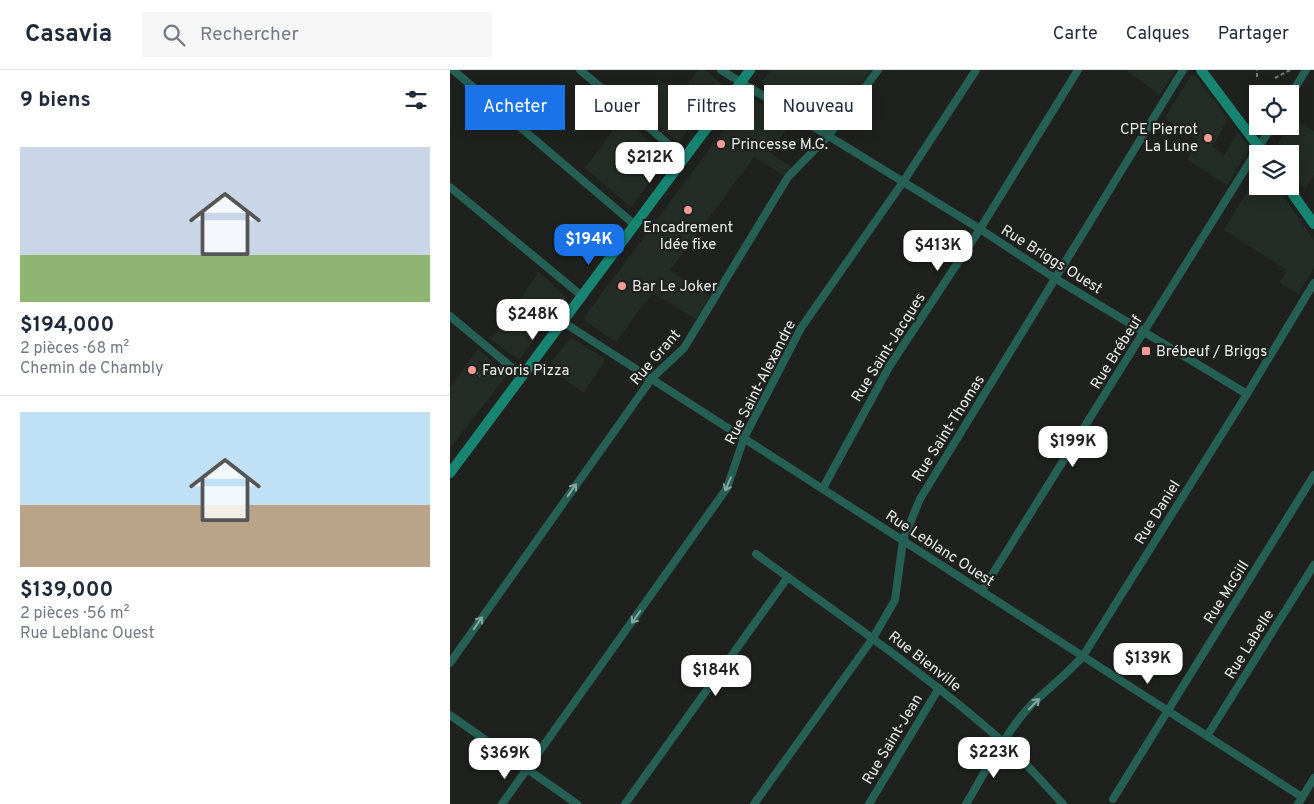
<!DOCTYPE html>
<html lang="fr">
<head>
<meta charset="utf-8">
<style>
  body { margin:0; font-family:Overpass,sans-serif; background:#f6f6f7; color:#1f2937; height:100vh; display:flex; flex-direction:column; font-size:19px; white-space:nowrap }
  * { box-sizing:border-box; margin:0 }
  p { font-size:16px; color:#747a83 }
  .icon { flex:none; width:28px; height:28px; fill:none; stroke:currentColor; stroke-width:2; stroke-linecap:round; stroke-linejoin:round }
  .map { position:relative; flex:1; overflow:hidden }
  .sheet { display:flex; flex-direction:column; background:#fff; width:450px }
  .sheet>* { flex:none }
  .guide { position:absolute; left:15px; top:15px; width:475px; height:45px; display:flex; gap:10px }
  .controls { position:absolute; left:799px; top:15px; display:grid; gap:10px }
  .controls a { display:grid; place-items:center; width:50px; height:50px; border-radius:0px; background:#fff; box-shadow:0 2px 12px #0003; font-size:25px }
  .price { position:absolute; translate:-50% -42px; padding:0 11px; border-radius:10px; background:#fff; color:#222; font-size:16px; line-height:32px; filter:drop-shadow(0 1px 2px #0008) }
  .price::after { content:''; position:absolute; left:50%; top:30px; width:15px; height:11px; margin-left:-8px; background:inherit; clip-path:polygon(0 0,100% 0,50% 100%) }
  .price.current { background:#1a73e8; color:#fff }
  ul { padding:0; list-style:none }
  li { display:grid; align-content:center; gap:10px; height:265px; padding:0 20px }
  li+li { border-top:1px solid #e0e1e3 }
  li span { display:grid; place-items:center; height:155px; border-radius:0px; color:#555 }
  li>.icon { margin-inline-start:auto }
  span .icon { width:90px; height:90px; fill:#fffc; stroke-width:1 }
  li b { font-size:21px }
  h2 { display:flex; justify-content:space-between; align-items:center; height:60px; padding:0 20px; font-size:21px }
  .pill { padding:0 18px; border-radius:0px; background:#fff; box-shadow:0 2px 12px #0003; font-size:18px; line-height:45px }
  .pill.current { background:#1a73e8; color:#fff }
  header { display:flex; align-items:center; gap:30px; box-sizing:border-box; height:70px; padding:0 25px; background:#fff; border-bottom:1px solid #e0e1e3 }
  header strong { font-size:24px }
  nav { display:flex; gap:28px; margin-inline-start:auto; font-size:18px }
  .search { width:350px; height:45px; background:#f6f6f7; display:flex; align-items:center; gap:12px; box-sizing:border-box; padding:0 18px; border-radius:0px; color:#747a83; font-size:19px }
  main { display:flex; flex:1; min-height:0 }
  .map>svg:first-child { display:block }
  .built { fill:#242c26 }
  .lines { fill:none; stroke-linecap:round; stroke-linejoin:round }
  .path { stroke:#797b7a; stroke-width:2; stroke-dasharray:4 2.5; stroke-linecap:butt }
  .street { stroke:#266054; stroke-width:8 }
  .secondary { stroke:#188472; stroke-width:10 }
  .oneway { stroke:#88a6a0 }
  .poi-dot { fill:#f59c96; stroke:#1f211f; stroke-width:2 }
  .labels { text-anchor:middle; stroke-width:4.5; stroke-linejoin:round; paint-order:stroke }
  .poi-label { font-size:15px; fill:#eaeceb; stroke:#1f211f; text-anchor:start }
  .street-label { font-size:15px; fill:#eaeceb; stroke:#1f211f }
</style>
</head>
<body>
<header>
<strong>Casavia</strong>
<div class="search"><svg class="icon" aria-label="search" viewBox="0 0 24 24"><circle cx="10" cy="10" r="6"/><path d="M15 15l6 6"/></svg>Rechercher</div>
<nav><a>Carte</a><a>Calques</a><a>Partager</a></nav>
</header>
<main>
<section class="sheet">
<h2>9 biens<svg class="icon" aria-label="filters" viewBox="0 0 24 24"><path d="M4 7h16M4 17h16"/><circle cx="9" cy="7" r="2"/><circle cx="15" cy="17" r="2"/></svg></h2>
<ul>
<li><span style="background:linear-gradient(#c9d6e8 70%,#8fb573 0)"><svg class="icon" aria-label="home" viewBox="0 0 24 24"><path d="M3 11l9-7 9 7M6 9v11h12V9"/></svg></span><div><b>$194,000</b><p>2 pièces · 68 m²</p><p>Chemin de Chambly</p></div></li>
<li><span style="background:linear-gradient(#bfe0f5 60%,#b9a48a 0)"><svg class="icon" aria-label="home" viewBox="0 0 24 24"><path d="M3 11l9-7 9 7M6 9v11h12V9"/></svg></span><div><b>$139,000</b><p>2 pièces · 56 m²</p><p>Rue Leblanc Ouest</p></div></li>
</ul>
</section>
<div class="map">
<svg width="864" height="734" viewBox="0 0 864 734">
  <rect width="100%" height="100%" fill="#1f211f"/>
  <!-- built -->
  <g class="built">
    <path d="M248 0H255L272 14 229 72 186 38 208 9 229 25Z"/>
    <path d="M321 0H420L409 18 378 53 314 14 312 11Z"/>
    <path d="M676 0H726L710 25Z"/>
    <path d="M743 6H746L778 49 762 77 774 85 788 62 798 75 799 79 777 115 737 89 748 70 715 48 740 7Z"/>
    <path d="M299 26 342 53 319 82 342 97 335 106 304 87 220 200 260 227 246 249 202 223 166 272 136 252 135 246Z"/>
    <path d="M172 48 218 86 181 137 135 98Z"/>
    <path d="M843 48 864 61V105L855 120 840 99V84H829L827 80 826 77 838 56H840Z"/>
    <path d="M807 105 808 116H826L864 170V198L848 224 830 213 837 200 774 160Z"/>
    <path d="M89 202 116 227 69 290 40 269Z"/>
    <path d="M123 269 156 289 134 323 97 298 118 270Z"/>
    <path d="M28 279 57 305 0 378V317Z"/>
  </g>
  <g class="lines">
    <!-- path -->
    <g class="path">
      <path d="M807 7V0"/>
      <path d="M825 8 840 0"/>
      <path d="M25 301 30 306"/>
    </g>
    <!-- street -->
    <g class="street">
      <path d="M3 0 185 155"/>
      <path d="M130 0 235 88"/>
      <path d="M271 0 530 159 606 209 797 324"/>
      <path d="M840 26 856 0"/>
      <path d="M0 117 132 226"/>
      <path d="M0 246 72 306"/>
      <path d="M113 252 852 727"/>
      <path d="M373 418 439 297 530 159 628 0"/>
      <path d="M306 484C389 545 475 603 552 671 574 690 593 713 613 734"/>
      <path d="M532 521 822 56"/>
      <path d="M0 593 202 308 234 278 338 107 378 66 428 0"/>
      <path d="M0 645 127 734"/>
      <path d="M757 666 864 495"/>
      <path d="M663 729 864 405"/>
      <path d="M52 734 277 418 294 368 351 258 453 112 526 0"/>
      <path d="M175 734 338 507"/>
      <path d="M304 734 423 568 445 530 453 470 470 429 733 0"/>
      <path d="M419 734 489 618"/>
      <path d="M516 734C535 702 557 660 582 634 599 618 617 604 633 586L797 324 864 213"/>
      <path d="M848 734 864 708"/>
    </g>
    <!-- secondary -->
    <g class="secondary">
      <path d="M751 0 814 84"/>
      <path d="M837 116 864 154"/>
      <path d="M0 403 300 0"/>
    </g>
  </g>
  <!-- one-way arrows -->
  <defs><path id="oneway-shaft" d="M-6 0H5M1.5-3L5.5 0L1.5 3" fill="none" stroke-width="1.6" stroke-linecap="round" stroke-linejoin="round" transform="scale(1.25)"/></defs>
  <g class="oneway">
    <use href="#oneway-shaft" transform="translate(278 414) rotate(113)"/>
    <use href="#oneway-shaft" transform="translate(122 420) rotate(-55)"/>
    <use href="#oneway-shaft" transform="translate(186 547) rotate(125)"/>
    <use href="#oneway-shaft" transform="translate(28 553) rotate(-55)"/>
    <use href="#oneway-shaft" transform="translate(584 634) rotate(-46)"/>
  </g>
  <!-- markers -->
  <g class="poi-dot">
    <circle cx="758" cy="68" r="5"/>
    <circle cx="271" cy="74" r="5"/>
    <circle cx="238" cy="140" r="5"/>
    <circle cx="172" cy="216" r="5"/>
    <rect x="691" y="276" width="10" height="10" rx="2.5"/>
    <circle cx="22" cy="300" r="5"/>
  </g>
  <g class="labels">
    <!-- poi labels -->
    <g class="poi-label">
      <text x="748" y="64" text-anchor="end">CPE Pierrot<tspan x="748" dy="17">La Lune</tspan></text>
      <text x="281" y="79">Princesse M.G.</text>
      <text x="238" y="162" text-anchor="middle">Encadrement<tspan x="238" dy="17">Idée fixe</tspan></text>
      <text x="182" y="221">Bar Le Joker</text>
      <text x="706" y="286">Brébeuf / Briggs</text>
      <text x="32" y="305">Favoris Pizza</text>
    </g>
    <!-- street labels -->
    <g class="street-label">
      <text transform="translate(602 189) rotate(32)" y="5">Rue Briggs Ouest</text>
      <text transform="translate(438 277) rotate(-58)" y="5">Rue Saint-Jacques</text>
      <text transform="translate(666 282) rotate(-58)" y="5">Rue Brébeuf</text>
      <text transform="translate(205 287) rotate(-49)" y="5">Rue Grant</text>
      <text transform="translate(310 312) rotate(-63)" y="5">Rue Saint-Alexandre</text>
      <text transform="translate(498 358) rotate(-58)" y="5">Rue Saint-Thomas</text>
      <text transform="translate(707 442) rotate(-58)" y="5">Rue Daniel</text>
      <text transform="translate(490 478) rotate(33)" y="5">Rue Leblanc Ouest</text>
      <text transform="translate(776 522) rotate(-58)" y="5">Rue McGill</text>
      <text transform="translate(799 574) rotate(-58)" y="5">Rue Labelle</text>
      <text transform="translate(475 591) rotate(38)" y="5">Rue Bienville</text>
      <text transform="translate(442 669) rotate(-59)" y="5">Rue Saint-Jean</text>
    </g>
  </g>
</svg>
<div class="controls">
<a><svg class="icon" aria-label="locate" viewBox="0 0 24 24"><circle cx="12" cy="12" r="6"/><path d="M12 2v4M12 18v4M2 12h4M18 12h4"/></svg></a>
<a><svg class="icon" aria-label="layers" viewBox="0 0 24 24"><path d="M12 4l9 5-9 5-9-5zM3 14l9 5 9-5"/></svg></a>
</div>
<b class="price" style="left:200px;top:114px">$212K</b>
<b class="price current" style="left:139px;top:196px">$194K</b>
<b class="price" style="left:488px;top:202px">$413K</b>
<b class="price" style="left:83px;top:271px">$248K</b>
<b class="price" style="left:623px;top:398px">$199K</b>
<b class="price" style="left:698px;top:615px">$139K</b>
<b class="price" style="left:266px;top:627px">$184K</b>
<b class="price" style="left:544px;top:709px">$223K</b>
<b class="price" style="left:55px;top:710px">$369K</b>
<div class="guide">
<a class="pill current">Acheter</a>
<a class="pill">Louer</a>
<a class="pill">Filtres</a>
<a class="pill">Nouveau</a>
</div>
</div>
</main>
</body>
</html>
